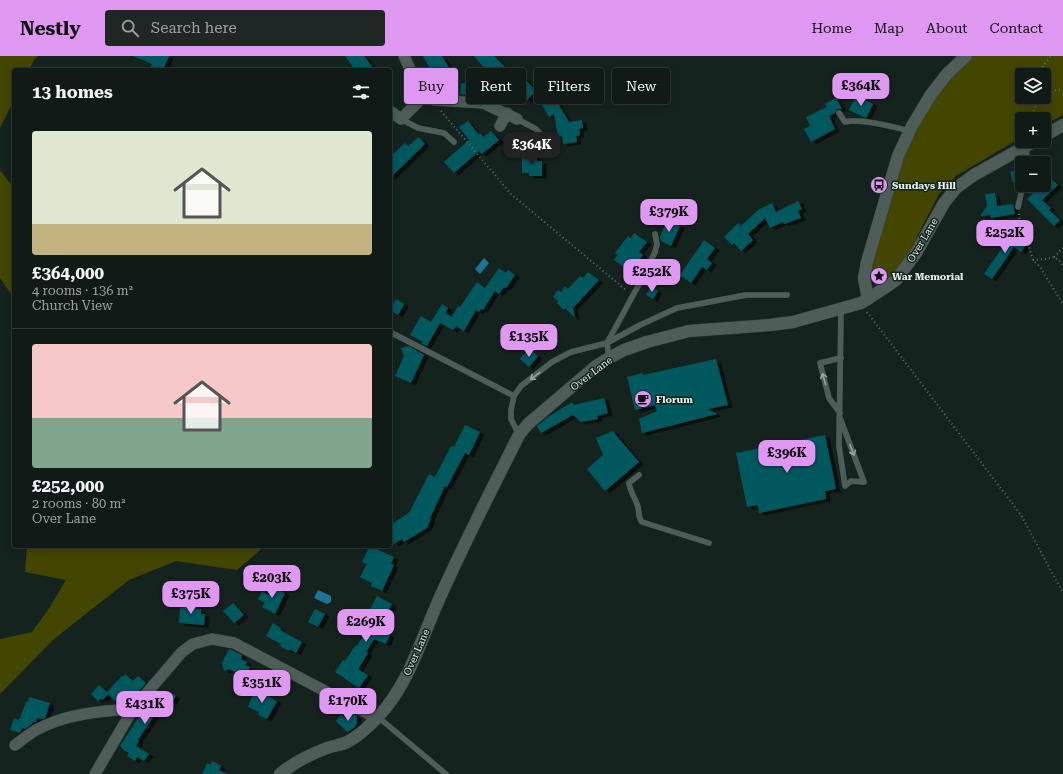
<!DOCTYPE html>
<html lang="en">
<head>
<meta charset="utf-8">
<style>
  body { margin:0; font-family:"Roboto Serif",serif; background:#1e2723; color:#f1f3f6; height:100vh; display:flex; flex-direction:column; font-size:15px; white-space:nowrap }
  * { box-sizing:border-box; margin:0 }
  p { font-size:13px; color:#9ca1a1 }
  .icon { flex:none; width:22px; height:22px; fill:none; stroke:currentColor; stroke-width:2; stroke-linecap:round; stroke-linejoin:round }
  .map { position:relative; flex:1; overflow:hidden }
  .details { position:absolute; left:12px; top:12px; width:380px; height:480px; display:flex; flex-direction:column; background:#101a16; border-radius:4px; box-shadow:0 2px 10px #0003,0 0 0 1px #303835 }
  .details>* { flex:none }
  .hud { position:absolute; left:404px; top:12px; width:380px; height:36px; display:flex; gap:8px }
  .controls { position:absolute; left:1015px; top:12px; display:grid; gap:8px }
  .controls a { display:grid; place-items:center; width:36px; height:36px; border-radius:4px; background:#101a16; box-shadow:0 2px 10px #0003,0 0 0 1px #303835; font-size:20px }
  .price { position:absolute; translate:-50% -34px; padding:0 9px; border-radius:8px; background:#df98f1; color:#111; font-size:13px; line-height:26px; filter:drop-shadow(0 1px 2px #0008) }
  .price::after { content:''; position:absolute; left:50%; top:24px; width:12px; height:9px; margin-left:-6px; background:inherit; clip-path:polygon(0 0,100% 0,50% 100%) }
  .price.selected { background:#222; color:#fff }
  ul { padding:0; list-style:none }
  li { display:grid; align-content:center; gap:8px; height:212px; padding:0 20px }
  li+li { border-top:1px solid #303835 }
  li span { display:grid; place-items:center; height:124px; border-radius:4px; color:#555 }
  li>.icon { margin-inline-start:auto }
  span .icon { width:72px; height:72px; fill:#fffc; stroke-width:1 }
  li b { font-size:17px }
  h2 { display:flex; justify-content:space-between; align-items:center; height:48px; padding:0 20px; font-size:17px }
  .tag { padding:0 14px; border-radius:4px; background:#101a16; box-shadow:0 2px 10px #0003,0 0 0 1px #303835; font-size:14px; line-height:36px }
  .tag.selected { background:#df98f1; color:#111 }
  header { display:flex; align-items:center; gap:24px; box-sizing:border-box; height:56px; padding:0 20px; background:#df98f1; color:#111 }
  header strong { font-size:19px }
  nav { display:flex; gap:22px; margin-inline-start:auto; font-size:14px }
  .search { width:280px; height:36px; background:#1e2723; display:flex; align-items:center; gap:10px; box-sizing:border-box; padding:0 14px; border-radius:4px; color:#9ca1a1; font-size:15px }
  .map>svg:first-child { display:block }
  .green { fill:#434600; fill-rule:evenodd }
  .water { fill:#1c7396 }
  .building { fill:#03595e; filter:url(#shadow) }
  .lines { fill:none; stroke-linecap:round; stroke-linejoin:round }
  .lane-casing { stroke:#343d3a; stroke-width:6 }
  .street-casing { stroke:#343d3a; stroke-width:12 }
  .secondary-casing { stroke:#343d3a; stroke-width:13 }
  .path { stroke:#626e6a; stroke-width:2; stroke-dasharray:1 3; stroke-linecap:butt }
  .lane { stroke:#4e5d57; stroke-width:5.5 }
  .street { stroke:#4e5d57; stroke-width:11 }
  .secondary { stroke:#4e5d57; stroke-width:12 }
  .oneway { stroke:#98a4a0 }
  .labels { text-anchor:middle; stroke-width:3; stroke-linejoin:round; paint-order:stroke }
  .poi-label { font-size:10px; font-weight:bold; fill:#e3ece9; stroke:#15231e; text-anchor:start }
  .street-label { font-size:10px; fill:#e3ece9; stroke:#15231e }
</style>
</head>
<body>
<header>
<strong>Nestly</strong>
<div class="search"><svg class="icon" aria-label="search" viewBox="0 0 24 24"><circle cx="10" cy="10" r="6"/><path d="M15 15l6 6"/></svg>Search here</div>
<nav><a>Home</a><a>Map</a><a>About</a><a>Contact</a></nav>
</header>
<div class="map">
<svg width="1063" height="718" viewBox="0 0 1063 718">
  <defs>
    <filter id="shadow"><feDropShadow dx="4.5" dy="2.5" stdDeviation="0" flood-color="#0009"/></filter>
  </defs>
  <rect width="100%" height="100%" fill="#15231e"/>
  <!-- green -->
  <g class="green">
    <path d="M0 0H38L34 4 29 14H14V44L0 72Z"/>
    <path d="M969 0H1063V59L1044 69V63H1022V81L956 120 939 138 903 208 893 219 882 226 877 227 873 226 869 221V213L913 71ZM1022 19H1044V41H1022Z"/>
    <path d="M0 114 14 132V242L0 222Z"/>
    <path d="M27 490H265L237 514 176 505 129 524 54 583 0 638V583L32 576 48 554 66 524 25 516Z"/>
  </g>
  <!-- water -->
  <g class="water">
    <path d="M484 202 489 207 480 218 475 213Z"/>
    <path d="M318 534 331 540V546L327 548 314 542Z"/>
  </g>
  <!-- building -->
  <g class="building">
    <path d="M133 0H169L163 14H150L152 8Z"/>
    <path d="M345 0H364L375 14H355Z"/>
    <path d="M423 0H442L452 17 437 25Z"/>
    <path d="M474 0H494L505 11 502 14 514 25 507 33 484 12Z"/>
    <path d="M521 19 536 35 527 44 516 35 515 37 509 31Z"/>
    <path d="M461 27 472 28 471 39 460 38Z"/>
    <path d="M549 34H550L569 66 582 64 583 72 579 73 580 79 576 80 577 86 563 88 562 80 558 81 554 58 549 61 539 44 549 39 550 41Z"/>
    <path d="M856 39 873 48 866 62 863 61 849 54Z"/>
    <path d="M836 42 842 53H837L835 57 829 60 835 73 811 86 804 73 810 70 806 61 827 51 825 48Z"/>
    <path d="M468 65 479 79 480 77 483 81 491 75 499 84 482 98 479 95 454 117 444 106 469 84 459 71Z"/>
    <path d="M419 81 425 88 390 122V101L405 87 408 90Z"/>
    <rect x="514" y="83" width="10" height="11"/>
    <path d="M522 100H537V105H542V120H529V117H522Z"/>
    <path d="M1019 113 1022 124 1013 126 1010 116Z"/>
    <path d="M1049 121 1058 129 1042 144 1051 152 1049 154 1060 164 1054 170 1027 143 1041 129H1044V126Z"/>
    <path d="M995 137 997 150 1013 148 1015 158 991 162 990 159 980 160 987 150 985 138Z"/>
    <path d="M798 145 802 153 798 155 801 162 784 168 783 166 770 172 765 162 748 178 753 184 741 195 734 187 732 189 724 181 738 167 741 170 758 154 772 147 776 156Z"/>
    <path d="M667 164 680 170 671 190 661 185 660 181Z"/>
    <path d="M1013 176 1021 181 1019 185 1026 189 1021 196 1014 191 992 223 984 218Z"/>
    <path d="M634 177 647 186 639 196 643 199 638 206 634 203 630 208 627 206 624 211 614 204 618 199 615 197 628 180 631 182Z"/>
    <path d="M704 184 715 192 707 203 712 207 707 214 702 211 691 227 680 219Z"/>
    <path d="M499 212 506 217 508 214 515 219 506 232 504 231 499 238 495 235 483 254 481 253 479 256 476 254 464 275 456 270 453 274 440 267 427 290 421 287 423 286 410 279 421 260 431 266 442 248 448 252 446 257 452 261 458 250 460 251 477 226 485 232Z"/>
    <path d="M588 216 599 224 573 252 575 262 565 252 564 254 557 247 558 245 553 241 558 234 561 236 565 230 568 233 580 220 583 222Z"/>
    <path d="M651 230 658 235 653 243 646 239Z"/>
    <path d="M396 243 404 248 398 259 390 254Z"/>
    <path d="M409 290 424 299 411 327 395 320 404 300 401 292Z"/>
    <path d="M529 293 538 300 529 311 520 303Z"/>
    <path d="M716 303 728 349 708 353 717 358 642 377 639 363 657 355 655 349 635 354 627 321 643 317V319Z"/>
    <path d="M604 342 608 357 597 360 598 363 581 366 573 359 541 377 537 370 548 361 572 346 574 349Z"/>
    <path d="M465 369 480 376 469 399 465 397 447 431 445 430 430 462 431 463 427 472 404 486 402 483 394 488 390 481V469L409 457 429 418 435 421 451 390 454 391Z"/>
    <path d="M613 375 615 378 639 406 605 435 587 413 603 399 596 382Z"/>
    <path d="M825 379 836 433 825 435 826 443 759 457 758 449 747 451 736 397Z"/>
    <path d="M370 490 394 501 391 508 394 509 382 535 371 530 372 527 360 521 367 508 362 506Z"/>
    <path d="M274 528 282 533 281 535 285 537 275 558 262 551 265 547 258 543 262 536 269 539Z"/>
    <path d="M377 540 392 548 379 574 390 579 386 588 374 583 366 596 368 597 358 613 368 619 359 632 335 616 343 604 345 605 356 589 357 590 369 570 363 567Z"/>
    <path d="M233 547 244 559 234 567 223 555Z"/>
    <path d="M180 549 197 550 196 553H201V558H205L204 569 179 567Z"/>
    <path d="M315 553 325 558 318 571 308 566Z"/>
    <path d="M273 567 281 572 280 574 302 586 296 597 290 593 289 595 280 590 281 588 266 580Z"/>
    <path d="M229 593 242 599 241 603 247 606 245 609 250 611 245 621 229 613 224 615 222 607Z"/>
    <path d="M125 618 133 625 138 620 146 627 130 645 124 639 120 643 118 642 115 645 108 638 103 644 101 642 98 645 91 638 99 629 107 636 122 620 123 621Z"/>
    <path d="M255 633 277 645 267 663 258 659 259 656 248 651Z"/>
    <path d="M168 635 176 640 166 655 160 651 138 684 139 685 136 690 149 698 144 705 137 701 135 705 127 700 129 697 121 692 122 691 120 690 150 644 157 636 164 640Z"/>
    <path d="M29 641 50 647 45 662 42 663 37 662 36 666H33L32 668 25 673 22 672 20 677 10 674 14 662 19 664 26 646H28Z"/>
    <path d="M351 656 357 660V667L355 671 347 676 336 665 341 659 346 663Z"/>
    <path d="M212 705 221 710 219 714 227 718H202L207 707 210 709Z"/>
  </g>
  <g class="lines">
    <!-- lane casing -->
    <g class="lane-casing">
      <g id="lane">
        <path d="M839 57 845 66C860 62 894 71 910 75"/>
        <path d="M401 63 418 72 444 77 454 86"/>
        <path d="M517 63 536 73 549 87"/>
        <path d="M1026 107 1027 90"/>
        <path d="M1018 151 1023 129"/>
        <path d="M390 276 514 340"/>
        <path d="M609 302 607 287 643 221 655 196 657 188 655 178"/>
        <path d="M840 357 829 342 820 307 841 302"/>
        <path d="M840 362 864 426 851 425 845 430 839 390 841 253"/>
        <path d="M519 379 511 363V354L514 340 521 330 552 306 571 296 607 287 640 269 677 252 746 239H787"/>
        <path d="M639 419 629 427C630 435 634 440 637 448 640 454 637 460 642 466L709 487"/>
        <path d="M378 661 446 718"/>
      </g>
    </g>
    <!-- street casing -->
    <g class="street-casing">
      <g id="street">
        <path d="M404 0 423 41"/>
        <path d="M423 41 434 44 483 47 517 63"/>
        <path d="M390 55 401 63 423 41"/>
        <path d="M500 70 507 57"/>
        <path d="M15 689C22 684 29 678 36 674 65 658 100 655 133 653"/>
        <path d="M95 718 133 653 182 596 193 588 212 583 234 587 376 662"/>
      </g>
    </g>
    <!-- secondary casing -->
    <g class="secondary-casing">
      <g id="secondary">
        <path d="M1044 80 1063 69"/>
        <path d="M868 243 864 222 867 206 898 100 912 70 930 40 947 18 966 0"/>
        <path d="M280 718C293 707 311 698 327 692 333 690 339 689 345 687 357 682 369 670 378 661 408 629 420 587 437 548 462 491 491 435 519 379L528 368 596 310 609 302 624 294 647 286 689 275 770 269 793 266 861 247 883 233 896 224 916 197 944 147 956 132 974 119 1035 85"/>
      </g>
    </g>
    <!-- path -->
    <g class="path">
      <path d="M1041 19 1043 10 1051 0"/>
      <path d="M1044 39 1053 35 1063 33"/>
      <path d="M441 55 511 138 627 235"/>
      <path d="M1032 63 1038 41"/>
      <path d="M1019 158 1021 178 1028 188 1033 204 1040 211 1063 248"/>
      <path d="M1054 201 1063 192"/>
      <path d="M1033 204 1046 203 1054 201 1061 206 1063 211"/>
      <path d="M878 210 886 218"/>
      <path d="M867 256 1021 459 1063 537"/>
    </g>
    <!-- lane -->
    <use href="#lane" class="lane"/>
    <!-- street -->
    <use href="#street" class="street"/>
    <!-- secondary -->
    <use href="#secondary" class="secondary"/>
  </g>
  <!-- one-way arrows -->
  <defs><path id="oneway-shaft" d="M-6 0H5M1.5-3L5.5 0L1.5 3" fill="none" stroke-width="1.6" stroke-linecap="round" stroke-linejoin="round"/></defs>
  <g class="oneway">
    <use href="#oneway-shaft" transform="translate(535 320) rotate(142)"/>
    <use href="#oneway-shaft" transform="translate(824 323) rotate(-106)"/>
    <use href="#oneway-shaft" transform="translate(852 394) rotate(69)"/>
  </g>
  <!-- icons -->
  <defs>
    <g id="bus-disc" transform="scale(0.9)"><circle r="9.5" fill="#df98f1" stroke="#15231e"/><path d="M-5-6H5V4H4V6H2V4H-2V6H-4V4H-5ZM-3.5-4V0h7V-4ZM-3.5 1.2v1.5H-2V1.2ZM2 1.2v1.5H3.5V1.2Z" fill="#111"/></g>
    <g id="sight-disc" transform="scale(0.9)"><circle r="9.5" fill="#df98f1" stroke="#15231e"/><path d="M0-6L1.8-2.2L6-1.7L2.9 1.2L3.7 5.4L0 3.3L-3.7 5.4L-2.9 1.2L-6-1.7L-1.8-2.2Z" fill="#111"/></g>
    <g id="cafe-disc" transform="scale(0.9)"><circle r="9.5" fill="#df98f1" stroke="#15231e"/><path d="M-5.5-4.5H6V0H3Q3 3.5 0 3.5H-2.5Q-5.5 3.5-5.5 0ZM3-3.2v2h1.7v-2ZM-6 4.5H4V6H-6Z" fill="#111"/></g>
  </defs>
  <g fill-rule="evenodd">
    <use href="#bus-disc" x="879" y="129"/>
    <use href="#sight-disc" x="879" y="220"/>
    <use href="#cafe-disc" x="643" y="343"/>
  </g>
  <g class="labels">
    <!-- poi labels -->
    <g class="poi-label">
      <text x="892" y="133">Sundays Hill</text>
      <text x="892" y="224">War Memorial</text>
      <text x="656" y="347">Florum</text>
    </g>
    <!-- street labels -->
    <g class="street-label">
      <text transform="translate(922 184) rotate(-59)" y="4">Over Lane</text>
      <text transform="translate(591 317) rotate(-37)" y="4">Over Lane</text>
      <text transform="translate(416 596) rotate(-66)" y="4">Over Lane</text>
    </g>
  </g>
</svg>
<div class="controls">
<a><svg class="icon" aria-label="layers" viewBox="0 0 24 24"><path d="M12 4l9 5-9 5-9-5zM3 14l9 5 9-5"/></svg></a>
<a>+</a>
<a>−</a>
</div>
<b class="price" style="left:861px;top:51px">£364K</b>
<b class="price selected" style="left:532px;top:110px">£364K</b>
<b class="price" style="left:669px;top:177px">£379K</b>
<b class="price" style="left:1005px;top:198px">£252K</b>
<b class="price" style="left:652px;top:237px">£252K</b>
<b class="price" style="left:529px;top:302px">£135K</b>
<b class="price" style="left:787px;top:418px">£396K</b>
<b class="price" style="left:272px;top:543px">£203K</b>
<b class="price" style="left:191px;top:559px">£375K</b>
<b class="price" style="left:366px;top:587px">£269K</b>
<b class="price" style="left:262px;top:648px">£351K</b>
<b class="price" style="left:348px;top:666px">£170K</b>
<b class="price" style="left:145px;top:669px">£431K</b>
<div class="hud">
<a class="tag selected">Buy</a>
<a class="tag">Rent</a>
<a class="tag">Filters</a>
<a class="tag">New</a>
</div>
<section class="details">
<h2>13 homes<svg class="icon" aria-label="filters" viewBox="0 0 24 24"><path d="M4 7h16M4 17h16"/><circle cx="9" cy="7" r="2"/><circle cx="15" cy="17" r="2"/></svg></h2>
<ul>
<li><span style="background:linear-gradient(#dfe7d0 75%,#c2b280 0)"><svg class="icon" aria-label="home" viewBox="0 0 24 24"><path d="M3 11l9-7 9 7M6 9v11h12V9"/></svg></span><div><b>£364,000</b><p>4 rooms · 136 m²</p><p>Church View</p></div></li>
<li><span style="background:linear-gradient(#f6c9c9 60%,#7fa58c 0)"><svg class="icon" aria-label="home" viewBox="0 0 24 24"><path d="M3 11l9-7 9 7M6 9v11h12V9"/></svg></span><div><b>£252,000</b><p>2 rooms · 80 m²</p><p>Over Lane</p></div></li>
</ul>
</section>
</div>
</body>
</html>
